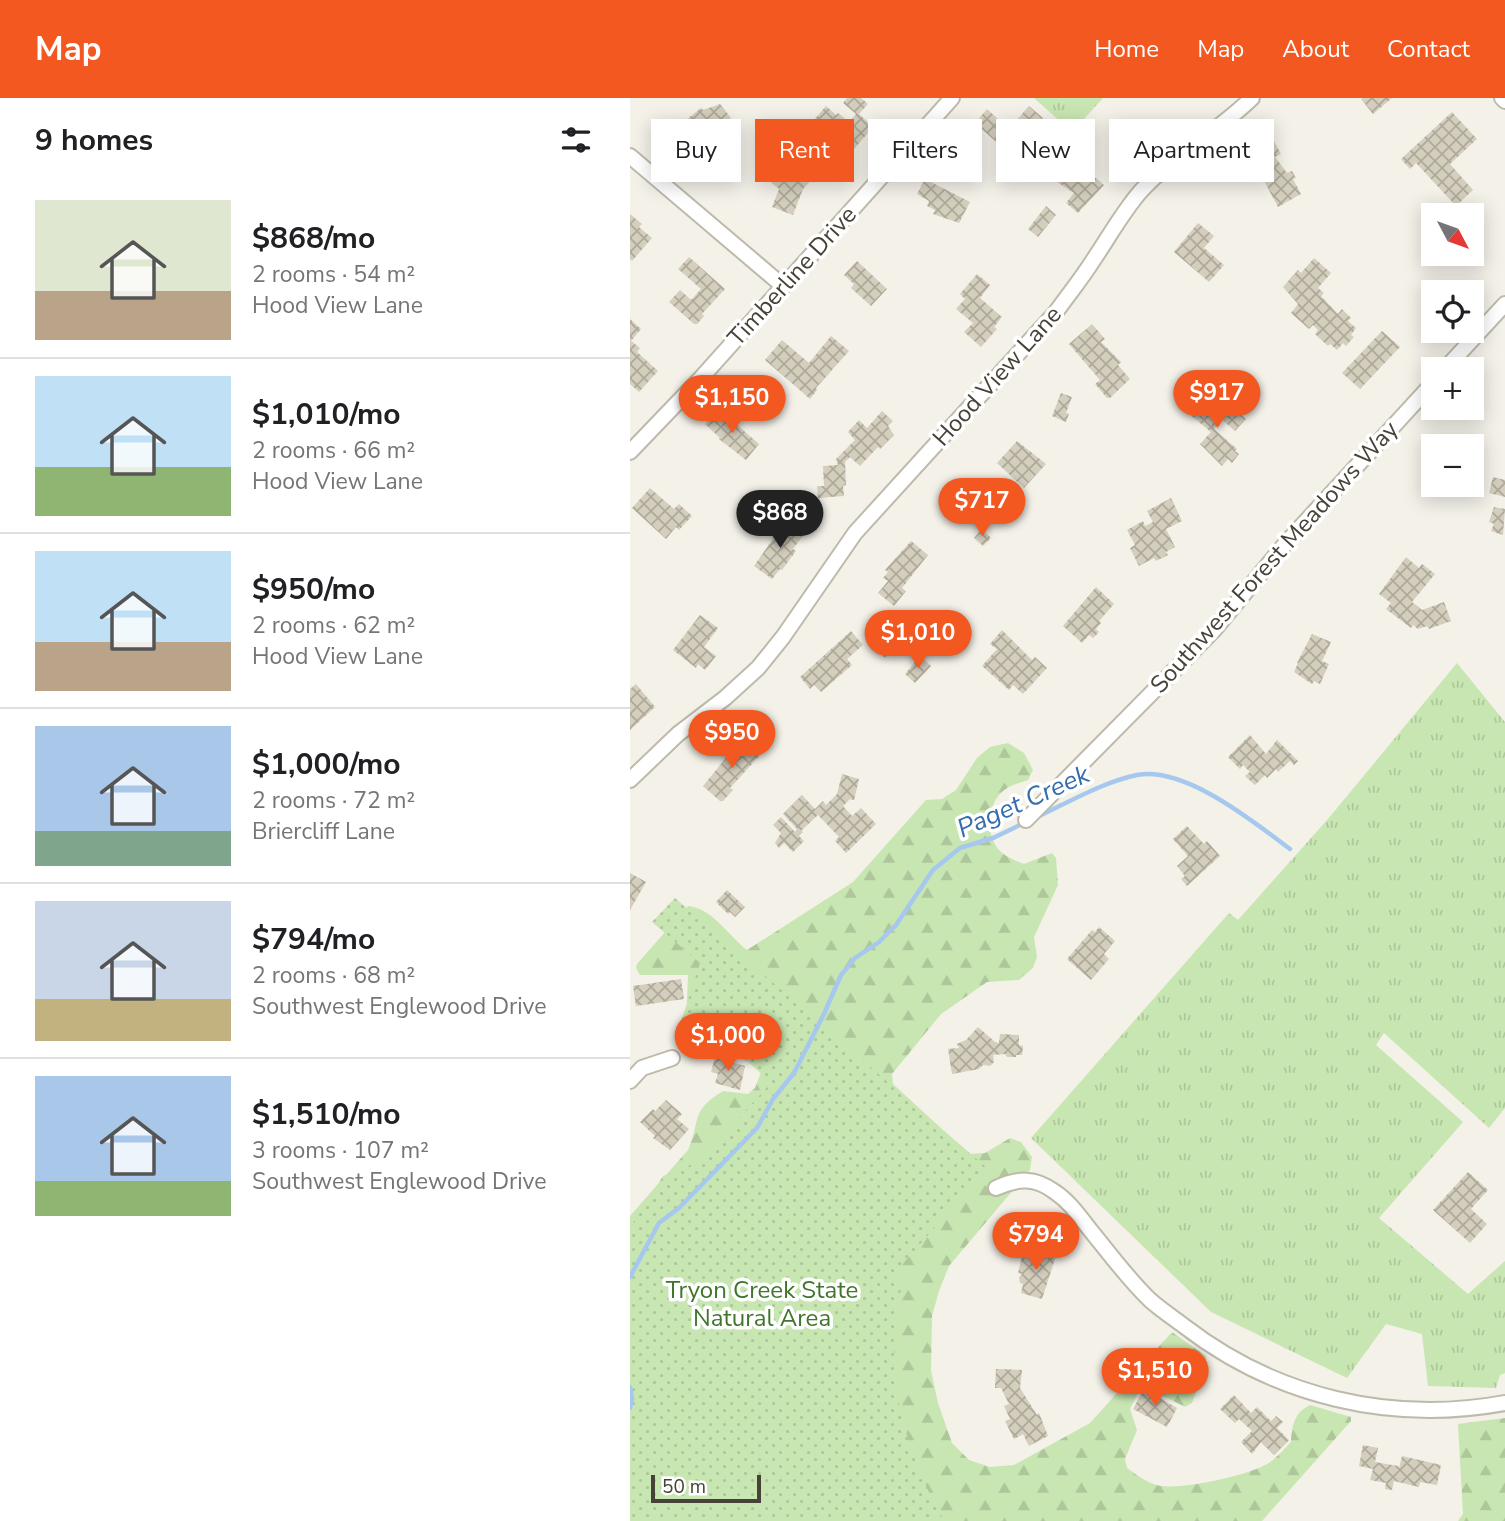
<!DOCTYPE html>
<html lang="en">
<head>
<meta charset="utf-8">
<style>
  body { margin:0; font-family:"Nunito Sans",sans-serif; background:#f6f6f6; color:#202124; height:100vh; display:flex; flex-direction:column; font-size:26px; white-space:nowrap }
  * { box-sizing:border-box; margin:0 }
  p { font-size:23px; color:#757577 }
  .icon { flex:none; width:38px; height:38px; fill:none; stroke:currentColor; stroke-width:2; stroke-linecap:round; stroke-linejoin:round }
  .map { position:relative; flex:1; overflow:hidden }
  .details { display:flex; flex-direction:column; background:#fff; width:630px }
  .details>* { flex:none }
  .banner { position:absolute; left:21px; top:21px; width:665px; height:63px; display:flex; gap:14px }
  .needle { width:46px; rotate:131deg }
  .controls { position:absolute; left:791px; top:105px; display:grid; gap:14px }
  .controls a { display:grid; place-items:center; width:63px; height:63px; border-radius:0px; background:#fff; box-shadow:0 4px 18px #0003; font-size:35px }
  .scale { position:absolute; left:21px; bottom:18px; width:110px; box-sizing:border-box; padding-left:7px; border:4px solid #464237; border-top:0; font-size:19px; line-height:24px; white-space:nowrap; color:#464237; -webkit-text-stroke:5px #fff; paint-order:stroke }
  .price { position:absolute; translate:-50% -60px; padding:0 16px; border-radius:24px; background:#f25820; color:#fff; font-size:23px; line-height:46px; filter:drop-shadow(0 2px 4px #0008) }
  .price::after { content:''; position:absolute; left:50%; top:42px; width:21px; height:16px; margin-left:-10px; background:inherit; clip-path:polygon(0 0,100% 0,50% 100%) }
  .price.active { background:#222; color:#fff }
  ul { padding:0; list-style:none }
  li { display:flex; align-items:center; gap:21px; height:175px; padding:0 35px }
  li+li { border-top:2px solid #e0e0e0 }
  li span { display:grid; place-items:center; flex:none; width:196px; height:140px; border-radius:0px; color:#555 }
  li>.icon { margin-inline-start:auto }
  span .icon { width:84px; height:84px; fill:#fffc; stroke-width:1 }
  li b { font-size:30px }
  h2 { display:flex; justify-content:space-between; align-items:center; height:84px; padding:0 35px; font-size:30px }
  .pill { padding:0 24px; border-radius:0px; background:#fff; box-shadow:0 4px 18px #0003; font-size:24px; line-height:63px }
  .pill.active { background:#f25820; color:#fff }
  header { display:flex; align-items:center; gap:42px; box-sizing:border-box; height:98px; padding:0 35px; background:#f25820; color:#fff }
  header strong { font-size:33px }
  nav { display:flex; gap:38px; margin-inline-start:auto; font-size:24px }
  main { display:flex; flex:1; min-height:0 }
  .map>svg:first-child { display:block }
  .grass { fill:url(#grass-tufts) }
  .forest { fill:url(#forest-firs) }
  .park { fill:url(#park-dots) }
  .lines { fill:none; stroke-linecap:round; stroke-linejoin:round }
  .stream { stroke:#a6c8ee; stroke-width:4.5 }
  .building { fill:url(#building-cross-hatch) }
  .minor-casing { stroke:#bebaab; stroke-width:18 }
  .minor { stroke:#fff; stroke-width:14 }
  .labels { text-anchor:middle; stroke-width:7; stroke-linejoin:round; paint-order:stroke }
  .street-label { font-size:24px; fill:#464237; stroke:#fff }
  .park-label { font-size:24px; fill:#3f762c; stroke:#fff }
  .water-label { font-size:26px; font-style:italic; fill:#346cae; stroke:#fff }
</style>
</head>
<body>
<header>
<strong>Map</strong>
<nav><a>Home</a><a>Map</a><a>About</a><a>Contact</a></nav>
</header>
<main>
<section class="details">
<h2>9 homes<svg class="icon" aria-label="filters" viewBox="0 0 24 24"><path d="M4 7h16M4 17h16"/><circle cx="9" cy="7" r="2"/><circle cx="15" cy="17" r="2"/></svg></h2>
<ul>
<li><span style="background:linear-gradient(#dfe7d0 65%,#b9a48a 0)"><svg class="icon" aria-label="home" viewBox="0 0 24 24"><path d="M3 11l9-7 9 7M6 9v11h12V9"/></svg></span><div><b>$868/mo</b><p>2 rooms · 54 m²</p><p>Hood View Lane</p></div></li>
<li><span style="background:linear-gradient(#bfe0f5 65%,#8fb573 0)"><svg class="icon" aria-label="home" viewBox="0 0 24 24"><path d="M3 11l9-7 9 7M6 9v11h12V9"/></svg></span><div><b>$1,010/mo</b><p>2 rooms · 66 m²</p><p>Hood View Lane</p></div></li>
<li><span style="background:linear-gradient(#bfe0f5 65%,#b9a48a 0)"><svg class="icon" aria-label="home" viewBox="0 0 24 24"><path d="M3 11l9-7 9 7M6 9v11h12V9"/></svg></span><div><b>$950/mo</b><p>2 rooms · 62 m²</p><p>Hood View Lane</p></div></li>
<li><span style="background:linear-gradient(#a9c7e8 75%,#7fa58c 0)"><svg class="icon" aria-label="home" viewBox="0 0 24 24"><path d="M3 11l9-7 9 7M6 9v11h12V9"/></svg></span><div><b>$1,000/mo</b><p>2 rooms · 72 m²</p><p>Briercliff Lane</p></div></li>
<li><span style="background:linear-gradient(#c9d6e8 70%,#c2b280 0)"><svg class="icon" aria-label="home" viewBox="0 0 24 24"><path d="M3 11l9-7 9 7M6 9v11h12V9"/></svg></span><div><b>$794/mo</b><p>2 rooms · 68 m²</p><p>Southwest Englewood Drive</p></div></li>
<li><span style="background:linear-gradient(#a9c7e8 75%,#8fb573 0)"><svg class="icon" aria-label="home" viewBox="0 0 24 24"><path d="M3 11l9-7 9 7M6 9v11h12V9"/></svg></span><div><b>$1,510/mo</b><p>3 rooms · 107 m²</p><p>Southwest Englewood Drive</p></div></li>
</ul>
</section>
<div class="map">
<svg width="875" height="1423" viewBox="0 0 875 1423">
  <defs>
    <pattern id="grass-tufts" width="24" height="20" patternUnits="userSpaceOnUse" patternTransform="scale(1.75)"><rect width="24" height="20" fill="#c8e6b2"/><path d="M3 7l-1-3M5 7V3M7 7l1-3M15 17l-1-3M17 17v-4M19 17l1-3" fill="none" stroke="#adc69a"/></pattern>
    <pattern id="forest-firs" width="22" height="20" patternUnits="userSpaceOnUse" patternTransform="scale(1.75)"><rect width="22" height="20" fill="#c8e6b2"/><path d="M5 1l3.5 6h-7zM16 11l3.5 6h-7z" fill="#adc69a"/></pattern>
    <pattern id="park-dots" width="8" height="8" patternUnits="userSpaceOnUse" patternTransform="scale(1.75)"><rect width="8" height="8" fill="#c8e6b2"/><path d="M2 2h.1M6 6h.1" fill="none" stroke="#adc69a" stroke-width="1.8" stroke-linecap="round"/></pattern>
    <pattern id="building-cross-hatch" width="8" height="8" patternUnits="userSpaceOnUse" patternTransform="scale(1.75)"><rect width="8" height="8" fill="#d4cebd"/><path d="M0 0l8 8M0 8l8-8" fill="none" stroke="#aea99a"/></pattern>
  </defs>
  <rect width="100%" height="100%" fill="#f3f1e8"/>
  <!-- grass -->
  <g class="grass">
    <path d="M404 0H473L442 34Z"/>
    <path d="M827 565 875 624V1010L859 1030 754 935 746 947 833 1024 749 1120 838 1196 875 1163V1275L870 1277 866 1290 798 1288 792 1236 756 1226 717 1280 581 1214 401 1040 599 815 608 822 698 721Z"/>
  </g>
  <!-- forest -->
  <g class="forest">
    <path d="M378 645 394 655 403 672 398 682C390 685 380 687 373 693 357 706 355 738 370 753 376 759 386 763 394 766L422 755 426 760 428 787 404 839 407 859 403 870 389 882 357 884 311 916 262 976 263 986 339 1056 355 1055 380 1040 391 1044 402 1059 400 1072 319 1168 309 1193 302 1218 301 1273 308 1305 322 1345 339 1362 360 1369 384 1367 460 1325 542 1234 576 1258V1267L562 1305 555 1309 512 1287 500 1311 507 1332 495 1361 497 1370C507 1377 518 1386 531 1388 554 1391 617 1378 637 1366 646 1361 654 1351 661 1344 662 1327 664 1315 680 1307L721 1319V1323L632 1423H0V1118L58 1052C71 1022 60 1013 93 993L118 996 125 990 132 972 127 967 75 948 56 927 58 877H10L6 870 7 866 58 808C82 810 99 838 117 852L223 784 296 702 312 701 326 692 347 660 360 649Z"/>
    <path d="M875 1320V1423H828L833 1416 828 1326Z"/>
  </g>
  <!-- park -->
  <path class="park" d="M45 800 357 1070 262 1178 272 1188C250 1268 274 1352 314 1423H0V1130L33 1078 68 1064 141 985 99 946 74 952 69 941 49 930 70 865 22 824Z"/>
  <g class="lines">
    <!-- stream -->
    <g class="stream">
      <path d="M407 719C439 704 473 684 507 677 555 668 624 724 660 751"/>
      <path d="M0 1179 29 1125 49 1110 127 1030 143 1001 164 975 194 916 211 877 225 860 249 844 266 827 303 772 330 750 363 740 396 724"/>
      <path d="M0 1289 2 1301 0 1310"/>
    </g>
  </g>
  <!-- building -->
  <g class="building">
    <path d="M217 0H231L238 6 229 16 243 29 218 58 205 46 207 44 183 23 196 8 206 17 208 15 219 24 226 16 213 5Z"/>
    <path d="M733 0H762L743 16 731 1Z"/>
    <path d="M90 6 101 20 92 27 111 52 79 78 67 62 79 52 56 22 71 10 73 12Z"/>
    <path d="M399 8 413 20 382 58 345 25 357 11 379 31Z"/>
    <path d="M822 14 847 41 820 66 843 92 826 108 786 65 780 71 771 61Z"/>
    <path d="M639 34 651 56 645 59 657 75 662 73 666 80 663 81 671 96 648 109 615 47Z"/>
    <path d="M446 40 461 52 447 68 458 78 460 75 474 87 448 115 436 105 444 95 427 84 430 81 419 72Z"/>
    <path d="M149 61 157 67 155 70 159 74 168 63 185 78 173 91 163 117 142 109 149 91 134 78Z"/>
    <path d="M295 81 340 104 329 125 303 116 305 112 297 108 299 103 287 96Z"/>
    <path d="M416 108 426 117 408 139 398 131Z"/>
    <path d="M0 116 12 126 9 129 22 140 2 163 0 161Z"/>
    <path d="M568 125 584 138 574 150 594 167 579 184 544 154Z"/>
    <path d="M59 159 95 191 72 216 74 218 67 226H64L39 204 50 192 61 202 71 191 48 171Z"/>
    <path d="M684 160 701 175 688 190 694 195 691 198 708 216 712 211 721 220 718 223 726 230 721 237 724 239 716 248 713 245 707 252 700 246 698 248 685 236 688 232 683 227 679 231 661 215 668 206 653 189 668 172 671 175Z"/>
    <path d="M227 163 257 191 241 208 221 190 224 186 214 177Z"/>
    <path d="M347 176 360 187 350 200 372 219 364 229 367 231 351 249 334 234 343 225 326 211 335 201 330 196Z"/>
    <path d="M805 185 815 194H803V206L794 196Z"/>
    <path d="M0 221 11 231 1 243 10 250 7 254 28 273 9 294 0 286Z"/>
    <path d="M462 226 475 241 471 244 491 264 488 267 500 281 480 300H477L465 286 470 282 439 246Z"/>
    <path d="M752 233 770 249 730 291 712 275Z"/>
    <path d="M201 238 219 253 186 290 187 292 180 301 135 262 152 242 179 265Z"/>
    <path d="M431 295 442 299 436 315 439 316 436 324 422 318Z"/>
    <path d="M570 300 578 307 580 305 595 318 602 309 616 321 605 333 592 322 584 331 607 351 605 353 609 356 602 365 598 361 592 368 570 346 581 334 558 315Z"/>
    <path d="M89 311 129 346 116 362 89 341 90 340 75 326Z"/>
    <path d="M252 313 263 323 258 328 264 337 250 351 248 349 230 368 220 359 215 364 216 387 213 388 214 398 188 400 187 388H194L193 368 208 367 206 361 225 342 218 334 229 322 237 330Z"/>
    <path d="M387 343 416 366 394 390 367 365Z"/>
    <path d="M863 379 875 382V399L859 395Z"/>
    <path d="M20 390 44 411 49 406 62 418 49 432 46 429 36 441 2 410Z"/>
    <path d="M541 400 552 423 536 431 545 449 536 454 538 457 526 463 524 460 509 468 500 450 505 447 497 432 513 423 515 428 523 424 517 413Z"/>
    <path d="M864 409 875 411 873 437 861 433 864 426 859 424Z"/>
    <path d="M156 422 175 435 163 451 166 453 152 472 150 471 142 481 124 468Z"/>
    <path d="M352 431 361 440 353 448 344 440Z"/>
    <path d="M281 443 298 457 272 490 276 493 264 508 248 495 258 483 253 480 258 474 255 472Z"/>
    <path d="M776 459 789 470 792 466 805 476 782 504 792 512 814 504 821 523 799 531 797 528 788 531 783 527 781 530 756 511 761 505 749 496Z"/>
    <path d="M466 489 484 506 469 523 471 525 466 531 469 534 463 540 459 537 452 545 433 528Z"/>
    <path d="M70 517 88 530 74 549 86 558 75 572 68 566 66 570 43 552Z"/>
    <path d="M260 528 273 540 255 560 242 548Z"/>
    <path d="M372 532 402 562 405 559 417 570 393 596 383 587 379 592 352 568 367 551 360 546Z"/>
    <path d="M221 533 233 547 217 561 222 567 191 594 184 587 180 591 170 579Z"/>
    <path d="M682 536 701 544 692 563 699 566 690 586 684 583 682 586 664 574 668 565H667Z"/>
    <path d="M290 558 301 568 285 585 275 576Z"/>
    <path d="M6 586 25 609 0 632V591Z"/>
    <path d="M620 637 636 656 647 642 668 663 664 667 660 663 648 674 646 671 637 680 635 677 625 687 615 678 620 674 613 667 610 671 598 659Z"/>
    <path d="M117 640 133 654 100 690 103 692 93 703H90L73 688 100 655 102 656Z"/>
    <path d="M212 676 229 681 224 702 220 701 213 708 222 718 231 710 246 726 216 755 205 743 209 739 188 717 171 733 173 734 169 738 174 743 163 754 154 745 149 750 145 745 151 735 143 727 151 719 165 734 167 731 153 716 172 697 185 711 193 703 196 707 207 696Z"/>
    <path d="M557 728 574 746 577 743 590 758 557 788 551 781 555 778 547 768 558 758 543 741Z"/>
    <path d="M0 775 16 784 0 812Z"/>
    <path d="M97 792 115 809 105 819 100 814 98 816 86 804Z"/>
    <path d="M469 829 485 843 474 856 479 861 461 882 437 861 462 832 465 834Z"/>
    <path d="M51 881 54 901 6 908 3 888Z"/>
    <path d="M348 929 365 944 369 945 370 936 389 937V947L393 948 392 957H386V959H377L375 956 363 957 364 964 360 968 353 967 349 971 322 976 318 951 329 950 327 946 336 942Z"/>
    <path d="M85 959 115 968 110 992 85 985 88 976 81 974Z"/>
    <path d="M36 1002 52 1016 47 1021 59 1031 40 1052 23 1040 25 1038 10 1024 23 1011 25 1013Z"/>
    <path d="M838 1074 858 1092 841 1111 857 1126 840 1145 803 1112Z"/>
    <path d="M407 1150 427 1155 412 1201 391 1195 393 1186 390 1185 389 1180 392 1176 388 1175 393 1154 405 1157Z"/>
    <path d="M366 1271 392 1272 390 1290 407 1317 409 1315 418 1338 399 1348 393 1336 384 1341 375 1323 380 1321 374 1308 379 1306 371 1290H365Z"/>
    <path d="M514 1291 547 1310 537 1329 503 1311Z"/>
    <path d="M604 1297 621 1315 627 1309 641 1323 646 1318 653 1324 647 1330 659 1342 644 1357 631 1344 622 1356 611 1344 622 1333 609 1321 605 1325 590 1311Z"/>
    <path d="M733 1347 748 1350 745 1364 768 1368 769 1370 772 1358 811 1367 807 1387 790 1384 789 1389 764 1383 762 1392 755 1391 756 1385 740 1382 743 1371 729 1368Z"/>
  </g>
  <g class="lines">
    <!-- minor casing -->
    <g class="minor-casing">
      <g id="minor">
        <path d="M872 0 875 3"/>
        <path d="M0 58 153 188"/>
        <path d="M815 271 875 206"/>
        <path d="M0 354 71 280 322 0"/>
        <path d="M0 682 48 636 95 600 128 570 153 539 225 435 426 214C439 196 452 180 464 161 479 139 492 115 510 94 543 58 587 34 622 0"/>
        <path d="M396 722 584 532 656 445 803 285"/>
        <path d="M0 983 12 970 42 960"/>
        <path d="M366 1090C388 1080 405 1079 425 1094 440 1104 450 1119 461 1133 480 1156 498 1181 520 1202 530 1211 542 1219 554 1228 646 1299 761 1326 875 1305"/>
      </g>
    </g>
    <!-- minor -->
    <use href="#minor" class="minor"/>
  </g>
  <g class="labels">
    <!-- street labels -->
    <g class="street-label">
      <text transform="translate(162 178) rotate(-48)" y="8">Timberline Drive</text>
      <text transform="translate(367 278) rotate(-48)" y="8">Hood View Lane</text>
      <text transform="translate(644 459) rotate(-48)" y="8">Southwest Forest Meadows Way</text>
    </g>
    <!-- park labels -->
    <g class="park-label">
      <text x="132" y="1200">Tryon Creek State<tspan x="132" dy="28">Natural Area</tspan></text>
    </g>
    <!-- water labels -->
    <g class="water-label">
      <text transform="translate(393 703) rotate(-24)" y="9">Paget Creek</text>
    </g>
  </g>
</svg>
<div class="controls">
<a><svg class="needle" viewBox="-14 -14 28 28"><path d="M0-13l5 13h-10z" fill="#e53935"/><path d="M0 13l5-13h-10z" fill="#757577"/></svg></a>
<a><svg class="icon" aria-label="locate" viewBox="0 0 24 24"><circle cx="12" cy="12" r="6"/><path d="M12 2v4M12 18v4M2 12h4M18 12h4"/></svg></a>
<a>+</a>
<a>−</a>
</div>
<div class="scale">50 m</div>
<b class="price" style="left:587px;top:332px">$917</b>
<b class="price" style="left:102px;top:337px">$1,150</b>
<b class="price" style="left:352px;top:440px">$717</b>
<b class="price active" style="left:150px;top:452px">$868</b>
<b class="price" style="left:288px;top:572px">$1,010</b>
<b class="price" style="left:102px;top:672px">$950</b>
<b class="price" style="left:98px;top:975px">$1,000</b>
<b class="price" style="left:406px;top:1174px">$794</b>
<b class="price" style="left:525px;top:1310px">$1,510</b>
<div class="banner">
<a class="pill">Buy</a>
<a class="pill active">Rent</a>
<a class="pill">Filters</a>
<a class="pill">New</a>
<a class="pill">Apartment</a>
</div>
</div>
</main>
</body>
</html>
